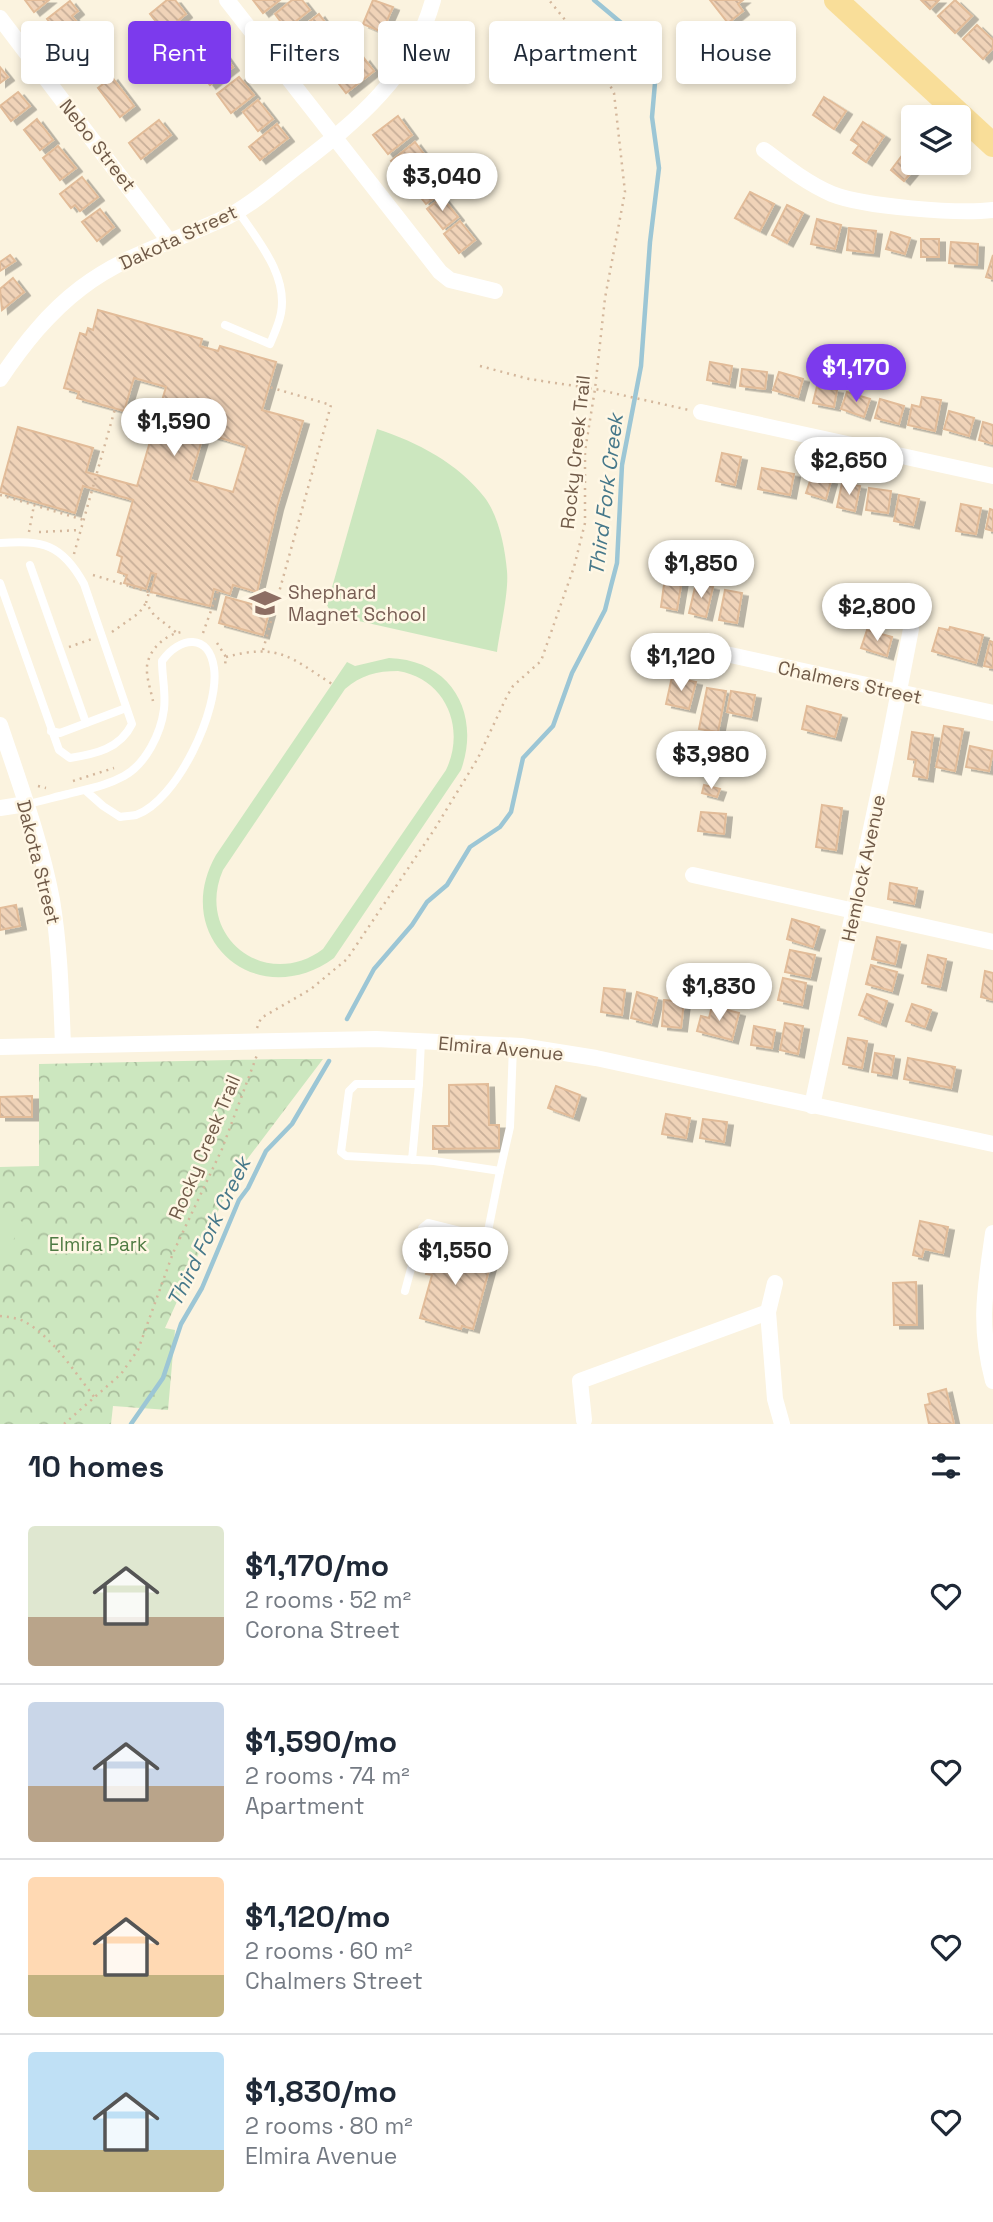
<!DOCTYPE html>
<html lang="en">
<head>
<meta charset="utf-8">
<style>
  body { margin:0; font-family:"Space Grotesk",sans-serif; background:#f2f2f3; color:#1f2937; height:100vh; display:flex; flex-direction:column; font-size:26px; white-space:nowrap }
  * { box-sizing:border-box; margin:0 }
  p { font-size:23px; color:#747a83 }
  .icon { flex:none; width:38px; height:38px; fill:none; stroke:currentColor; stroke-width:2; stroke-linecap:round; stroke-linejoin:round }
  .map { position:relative; height:1424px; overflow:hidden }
  .details { display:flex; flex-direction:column; background:#fff; flex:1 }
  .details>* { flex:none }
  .guide { position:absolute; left:21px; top:21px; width:952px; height:63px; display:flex; gap:14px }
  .controls { position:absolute; left:901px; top:105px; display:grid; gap:14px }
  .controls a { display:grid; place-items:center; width:70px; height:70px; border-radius:7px; background:#fff; box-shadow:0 4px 10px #0003; font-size:35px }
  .price { position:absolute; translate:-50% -60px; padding:0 16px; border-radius:24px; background:#fff; color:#222; font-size:23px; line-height:46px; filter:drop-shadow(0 2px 4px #0008) }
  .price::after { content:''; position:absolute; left:50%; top:42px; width:21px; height:16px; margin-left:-10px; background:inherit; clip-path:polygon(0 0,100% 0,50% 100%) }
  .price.current { background:#7c3aed; color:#fff }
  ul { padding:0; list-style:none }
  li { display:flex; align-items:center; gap:21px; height:175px; padding:0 28px }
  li+li { border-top:2px solid #e0e1e3 }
  li span { display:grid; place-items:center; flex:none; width:196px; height:140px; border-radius:7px; color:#555 }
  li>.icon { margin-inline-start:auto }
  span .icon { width:84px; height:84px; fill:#fffc; stroke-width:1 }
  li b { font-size:30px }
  h2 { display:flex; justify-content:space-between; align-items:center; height:84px; padding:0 28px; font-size:30px }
  .pill { padding:0 24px; border-radius:7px; background:#fff; box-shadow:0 4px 10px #0003; font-size:24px; line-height:63px }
  .pill.current { background:#7c3aed; color:#fff }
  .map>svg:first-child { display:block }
  .park { fill:url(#park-crowns) }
  .pitch { fill:#cce7bf; fill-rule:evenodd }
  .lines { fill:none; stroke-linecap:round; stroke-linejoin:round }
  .stream { stroke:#9cc6d5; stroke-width:4.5 }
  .building { fill:url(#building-back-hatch); stroke:#e2bc99; stroke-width:2; fill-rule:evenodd; filter:url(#shadow) }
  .path { stroke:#d4b79c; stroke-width:2.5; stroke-dasharray:2 5; stroke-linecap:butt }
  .service { stroke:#fff; stroke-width:8 }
  .minor { stroke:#fff; stroke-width:16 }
  .primary { stroke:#f9de99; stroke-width:24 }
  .labels { text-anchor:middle; stroke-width:5; stroke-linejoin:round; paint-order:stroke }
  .street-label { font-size:19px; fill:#705a48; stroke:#fff7e5 }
  .education-label { font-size:19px; fill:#785e54; stroke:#fff7e5; text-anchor:start }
  .park-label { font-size:19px; fill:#4f7b43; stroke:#fff7e5 }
  .water-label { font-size:21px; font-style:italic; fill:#46788a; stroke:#fff7e5 }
</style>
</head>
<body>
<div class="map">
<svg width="993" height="1424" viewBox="0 0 993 1424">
  <defs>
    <pattern id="park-crowns" width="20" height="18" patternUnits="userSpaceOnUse" patternTransform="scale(1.75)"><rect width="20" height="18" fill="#cce7bf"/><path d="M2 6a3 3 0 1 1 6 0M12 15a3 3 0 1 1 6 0" fill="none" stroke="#aabe9d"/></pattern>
    <pattern id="building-back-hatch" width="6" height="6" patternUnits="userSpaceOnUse" patternTransform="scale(1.75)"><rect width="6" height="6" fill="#f0d3b8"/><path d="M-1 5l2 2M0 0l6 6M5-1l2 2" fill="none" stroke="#c7ae98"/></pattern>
    <filter id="shadow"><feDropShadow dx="6" dy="3.5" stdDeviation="0" flood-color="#0004"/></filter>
  </defs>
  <rect width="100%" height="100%" fill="#fbf3df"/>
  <!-- park -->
  <path class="park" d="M284 1059H323L233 1178 165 1328 175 1330 168 1410 113 1406 111 1424H0V1167L39 1166V1064Z"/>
  <!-- pitch -->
  <g class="pitch">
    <path d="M377 429C417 442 458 463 485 498 499 517 505 548 507 571 509 592 500 629 497 652L332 615 327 605Z"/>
    <path d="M389 658C452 660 481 714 461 770L334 958C257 1014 169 938 216 855L347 662 355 666ZM398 671C446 679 466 728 446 770L323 949C266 992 194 936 223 870L345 689C361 675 377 671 398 671Z"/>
    <path d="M0 1208 24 1223 0 1261Z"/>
  </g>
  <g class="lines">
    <!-- stream -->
    <g class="stream">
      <path d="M347 1019 374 969 412 925 427 902 447 885 470 847 500 827 511 812 523 758 553 726 572 673 605 610 611 586 617 563 622 465 641 366 650 242 659 168 652 117 655 83 653 66 644 42 594 0"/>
      <path d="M131 1424 163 1378 181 1324 202 1288 239 1200 248 1188 266 1151 292 1124 329 1061"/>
    </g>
  </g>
  <!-- building -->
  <g class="building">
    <path d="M25 0H49L34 12Z"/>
    <path d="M167 0H175L186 14 164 32 150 14Z"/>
    <path d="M253 0H280L263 13Z"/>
    <path d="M292 0H302L310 10 286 29 275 14Z"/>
    <path d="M373 0 393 7 382 32 363 24Z"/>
    <path d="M710 0H743L738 4 743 11 728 23Z"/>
    <path d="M921 0H939L930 9Z"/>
    <path d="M955 0 972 16 955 33 938 16Z"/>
    <path d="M70 1 78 11 72 16 80 26 63 39 47 19Z"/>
    <path d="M319 14 334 34 311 52 296 32Z"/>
    <path d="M977 25 993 40V48L983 59 963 39Z"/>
    <path d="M200 29 215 48 200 60 185 41Z"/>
    <path d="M85 33 102 55 86 67 69 46Z"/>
    <path d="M223 53 233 67 210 85 199 71Z"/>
    <path d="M364 58 374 71 346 93 336 80Z"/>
    <path d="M0 67 8 77 0 83Z"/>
    <path d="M112 77 134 106 120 117 98 88Z"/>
    <path d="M239 77 254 95 231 113 217 94Z"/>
    <path d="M18 92 30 106 11 121 0 106Z"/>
    <path d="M824 97 846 111 834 129 813 115Z"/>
    <path d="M258 100 273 119 258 131 243 112Z"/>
    <path d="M398 116 412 135 388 154 373 135Z"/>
    <path d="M37 119 53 140 40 150 24 130Z"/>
    <path d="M159 120 171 135 141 159 129 143Z"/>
    <path d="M863 122 884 136 866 162 853 153 859 145 851 140Z"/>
    <path d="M277 124 288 138 260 160 249 147Z"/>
    <path d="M415 142 430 162 406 180 391 161Z"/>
    <path d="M58 146 76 168 60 180 43 158Z"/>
    <path d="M907 149 914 155V163H919L904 181 891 170Z"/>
    <path d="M425 173 441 193 426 204 410 184Z"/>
    <path d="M82 177 98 197 80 211 75 205 71 208 60 194Z"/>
    <path d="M750 192 774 204 760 231 735 218Z"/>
    <path d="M442 197 458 217 443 229 427 209Z"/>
    <path d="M787 205 803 213 787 243 772 235Z"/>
    <path d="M100 209 114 227 97 241 82 222Z"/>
    <path d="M817 219 841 225 835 249 811 244Z"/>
    <path d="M460 221 475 240 459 253 444 234Z"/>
    <path d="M849 228 876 231 873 253 847 250Z"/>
    <path d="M891 232 910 238 905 254 886 249Z"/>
    <rect x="921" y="239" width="18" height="18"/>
    <path d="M951 242 978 244 977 265 949 263Z"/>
    <path d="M10 255 15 261 0 271V262Z"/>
    <path d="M993 255V279L986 277Z"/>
    <path d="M13 278 24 292 2 310 0 289Z"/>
    <path d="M98 310 202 339 200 346 218 351 220 346 276 362 262 410 303 421 277 507 257 592 233 585 230 594 214 589 210 606 151 592 156 574 151 573 146 589 124 583 127 575 118 572 122 557 117 555 133 500 83 486 75 513 0 492 18 427 93 448 86 472 137 486 166 387 134 378 124 411 77 398 79 392 64 388 80 333 86 335 88 328 93 330ZM204 433 247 446 233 492 190 480Z"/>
    <path d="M710 362 732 366 729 384 707 380Z"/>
    <path d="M742 369 767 372 765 389 740 386Z"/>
    <path d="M779 372 803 379 798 397 773 390Z"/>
    <path d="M817 386 837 390 834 407 813 403Z"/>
    <path d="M847 392 870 399 864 417 841 409Z"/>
    <path d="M922 397 941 400 935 431 908 425 912 405 920 407Z"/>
    <path d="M880 399 904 406 899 424 875 418Z"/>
    <path d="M949 411 974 418 969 436 944 429Z"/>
    <path d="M983 422 993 425V444L979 440Z"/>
    <path d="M722 453 741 457 735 485 716 481Z"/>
    <path d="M762 468 794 474 790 495 758 489Z"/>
    <path d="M812 475 831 481 826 499 806 493Z"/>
    <path d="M842 483 860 486 855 511 837 507Z"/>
    <path d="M869 488 891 491 888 513 866 510Z"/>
    <path d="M899 495 919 499 913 525 894 521Z"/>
    <path d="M961 504 981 508 976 534 956 531Z"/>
    <path d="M990 509 993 510V531L986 529Z"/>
    <path d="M665 577 682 580 677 610 661 607Z"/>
    <path d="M696 583 713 587 706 617 689 613Z"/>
    <path d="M725 590 742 593 737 623 719 620Z"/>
    <path d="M226 597 270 609 263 635 219 623Z"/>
    <path d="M950 627 983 635 976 663 932 651 939 628 949 630Z"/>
    <path d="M867 630 892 637 887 656 861 648Z"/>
    <path d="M990 641 993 642V668L984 666Z"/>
    <path d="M672 677 696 682 689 709 666 704Z"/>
    <path d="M707 688 726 691 718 732 699 729Z"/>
    <path d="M731 691 755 695 751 717 727 712Z"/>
    <path d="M807 706 841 715 835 737 802 729Z"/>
    <path d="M944 726 963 729 955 771 936 767Z"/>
    <path d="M912 732 933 735 927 778 913 776 916 760 908 759Z"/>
    <path d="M970 746 993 751 989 771 966 767Z"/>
    <path d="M704 785 720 789 717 797 702 793Z"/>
    <path d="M822 805 842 808 836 850 816 847Z"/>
    <path d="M701 812 726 814 724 834 698 831Z"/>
    <path d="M890 883 917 888 914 904 888 899Z"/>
    <path d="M16 905 20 926 0 930V908Z"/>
    <path d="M792 919 819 927 813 947 787 939Z"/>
    <path d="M877 937 900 942 895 964 872 959Z"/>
    <path d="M790 950 815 955 810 977 785 972Z"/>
    <path d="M928 955 946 959 940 987 922 983Z"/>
    <path d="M871 965 897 972 892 991 866 984Z"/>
    <path d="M985 971 993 973V1000L981 997Z"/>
    <path d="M783 978 806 983 802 1005 778 1000Z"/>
    <path d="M604 988 625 990 622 1015 601 1012Z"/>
    <path d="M637 992 657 998 651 1023 631 1018Z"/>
    <path d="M867 994 887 1001 880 1023 859 1015Z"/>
    <path d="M664 1000 684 1002 681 1028 662 1026Z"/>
    <path d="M912 1004 931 1010 925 1027 906 1021Z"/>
    <path d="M712 1006 739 1013 732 1040 697 1031 701 1016 709 1018Z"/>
    <path d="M785 1023 803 1026 798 1054 780 1050Z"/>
    <path d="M754 1026 775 1030 772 1048 751 1045Z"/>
    <path d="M848 1038 867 1041 862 1068 843 1064Z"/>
    <path d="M875 1053 894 1056 891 1075 872 1072Z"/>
    <path d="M908 1058 955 1067 951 1088 904 1079Z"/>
    <path d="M488 1084 489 1125H499V1148L433 1149V1126H449V1085Z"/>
    <path d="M556 1086 580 1095 573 1117 548 1108Z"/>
    <path d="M32 1096V1117H0V1097Z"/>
    <path d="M666 1114 690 1118 686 1138 662 1134Z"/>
    <path d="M703 1119 727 1122 724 1142 700 1138Z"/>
    <path d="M920 1221 948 1227 943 1253 924 1249 922 1257 913 1255Z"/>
    <path d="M435 1243 492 1259 473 1329 462 1326 461 1329 420 1318 432 1275 426 1274Z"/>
    <path d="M916 1282 917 1325H894L893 1283Z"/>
    <path d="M946 1389 954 1424H929L925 1405 930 1404 928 1394Z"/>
  </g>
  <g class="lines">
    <!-- path -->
    <g class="path">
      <path d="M480 366 529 379 595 389 689 410"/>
      <path d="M0 495 84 520"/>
      <path d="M29 532 34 505"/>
      <path d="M39 532 81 530"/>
      <path d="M74 554 115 409"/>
      <path d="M154 574 146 603 154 615 177 633"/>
      <path d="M93 575 149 592"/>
      <path d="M112 632 139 613 146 603"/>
      <path d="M203 633 218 591"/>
      <path d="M217 643 226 657 225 665"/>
      <path d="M69 647 92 639"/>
      <path d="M263 650 331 405 269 387"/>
      <path d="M226 657C279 643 290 657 332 684"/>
      <path d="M153 701C151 691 146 677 147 666 149 649 166 634 182 632"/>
      <path d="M73 781 114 768"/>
      <path d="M38 786 46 788"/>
      <path d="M257 1028 261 1018 311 989 347 959 434 830 478 758 507 696 513 686 541 661 574 567 585 523V451L595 389 605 298 625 192 614 93 595 57 549 0"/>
      <path d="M0 1316C9 1317 19 1318 27 1323 54 1339 76 1374 95 1398"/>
      <path d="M64 1424 121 1374 138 1350 173 1253 222 1149 257 1055"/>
    </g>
    <!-- service -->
    <g class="service">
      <path d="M225 325 270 344C274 334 279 324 281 313 288 275 258 241 238 211"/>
      <path d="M0 543C43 540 62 544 84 584L132 724C120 749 95 754 70 758L59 750 0 583"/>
      <path d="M30 565 86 723"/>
      <path d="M51 731 60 733 126 708"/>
      <path d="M26 804C40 802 54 797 68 794 87 789 106 786 124 776 146 764 161 733 164 709 166 693 162 677 162 661 180 636 209 633 214 668 220 709 177 801 136 815 131 816 125 816 120 817L103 806 85 790"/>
      <path d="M419 1084 421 1041"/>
      <path d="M412 1160 419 1084H356L349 1091 341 1152 346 1156 434 1161 500 1171 510 1127 513 1046"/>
      <path d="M405 1291 422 1228 428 1223 480 1236 488 1231 500 1171"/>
    </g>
    <!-- minor -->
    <g class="minor">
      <path d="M227 0 440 272 450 280 495 291"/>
      <path d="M0 18 169 241"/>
      <path d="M764 150C785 166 808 184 832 194 865 207 958 214 993 210"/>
      <path d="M0 379C23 345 48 313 81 288 125 254 179 240 229 216 254 203 276 183 298 166 358 120 412 76 433 0"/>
      <path d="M701 412 993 476"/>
      <path d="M667 641 993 713"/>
      <path d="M0 725C19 782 41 841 52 900 60 948 61 996 63 1045"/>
      <path d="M0 808 26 804"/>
      <path d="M693 875 993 942"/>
      <path d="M0 1047 376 1039 521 1046 596 1058 993 1144"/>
      <path d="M812 1106 885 763 911 629"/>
      <path d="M993 1233C985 1290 978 1324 993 1381"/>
      <path d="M775 1283 768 1312 775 1399 782 1424"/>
      <path d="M584 1420 580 1381 768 1312"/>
    </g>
    <!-- primary -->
    <path class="primary" d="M836 0 993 145"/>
  </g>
  <!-- icons -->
  <defs>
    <g id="school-bare" transform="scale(2.415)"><path d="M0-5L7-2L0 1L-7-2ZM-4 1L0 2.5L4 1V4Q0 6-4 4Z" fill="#8d6e63" stroke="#fff7e5" stroke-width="2.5" paint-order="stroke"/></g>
  </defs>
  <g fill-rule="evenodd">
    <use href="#school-bare" x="265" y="603"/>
  </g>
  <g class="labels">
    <!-- street labels -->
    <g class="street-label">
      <text transform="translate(98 145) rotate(52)" y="7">Nebo Street</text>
      <text transform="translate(178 237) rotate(-25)" y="7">Dakota Street</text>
      <text transform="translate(575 452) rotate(-84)" y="7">Rocky Creek Trail</text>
      <text transform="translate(850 682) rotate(12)" y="7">Chalmers Street</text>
      <text transform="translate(39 862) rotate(76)" y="7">Dakota Street</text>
      <text transform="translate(863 868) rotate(-78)" y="7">Hemlock Avenue</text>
      <text transform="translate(501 1048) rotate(5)" y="7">Elmira Avenue</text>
      <text transform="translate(204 1147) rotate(-67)" y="7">Rocky Creek Trail</text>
    </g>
    <!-- education labels -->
    <g class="education-label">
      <text x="288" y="599">Shephard<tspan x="288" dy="22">Magnet School</tspan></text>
    </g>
    <!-- park labels -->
    <g class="park-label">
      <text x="98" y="1251">Elmira Park</text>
    </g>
    <!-- water labels -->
    <g class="water-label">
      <text transform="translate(606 495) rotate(-83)" y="7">Third Fork Creek</text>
      <text transform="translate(209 1232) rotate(-64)" y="7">Third Fork Creek</text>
    </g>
  </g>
</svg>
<div class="controls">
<a><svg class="icon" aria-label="layers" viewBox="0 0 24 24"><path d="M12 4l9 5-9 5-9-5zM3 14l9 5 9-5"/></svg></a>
</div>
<b class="price" style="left:442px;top:213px">$3,040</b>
<b class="price current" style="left:856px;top:404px">$1,170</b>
<b class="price" style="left:174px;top:458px">$1,590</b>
<b class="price" style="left:849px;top:497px">$2,650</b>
<b class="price" style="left:701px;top:600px">$1,850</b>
<b class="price" style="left:877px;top:643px">$2,800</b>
<b class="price" style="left:681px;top:693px">$1,120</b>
<b class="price" style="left:711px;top:791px">$3,980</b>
<b class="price" style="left:719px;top:1023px">$1,830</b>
<b class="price" style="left:455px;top:1287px">$1,550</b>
<div class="guide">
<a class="pill">Buy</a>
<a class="pill current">Rent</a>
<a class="pill">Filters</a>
<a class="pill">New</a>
<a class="pill">Apartment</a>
<a class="pill">House</a>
</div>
</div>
<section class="details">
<h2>10 homes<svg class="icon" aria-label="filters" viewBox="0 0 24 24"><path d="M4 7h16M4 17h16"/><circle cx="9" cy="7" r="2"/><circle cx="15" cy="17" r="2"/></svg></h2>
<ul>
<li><span style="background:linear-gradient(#dfe7d0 65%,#b9a48a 0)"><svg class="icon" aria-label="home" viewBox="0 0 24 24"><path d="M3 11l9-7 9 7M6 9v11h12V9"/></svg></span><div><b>$1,170/mo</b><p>2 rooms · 52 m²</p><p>Corona Street</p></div><svg class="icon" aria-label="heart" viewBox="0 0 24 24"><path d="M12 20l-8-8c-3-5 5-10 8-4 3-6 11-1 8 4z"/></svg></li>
<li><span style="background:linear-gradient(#c9d6e8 60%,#b9a48a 0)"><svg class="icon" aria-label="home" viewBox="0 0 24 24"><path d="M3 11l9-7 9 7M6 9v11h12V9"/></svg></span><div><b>$1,590/mo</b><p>2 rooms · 74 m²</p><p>Apartment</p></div><svg class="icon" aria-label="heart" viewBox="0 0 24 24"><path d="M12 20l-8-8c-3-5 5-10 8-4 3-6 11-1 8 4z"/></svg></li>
<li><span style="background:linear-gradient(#ffd9b3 70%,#c2b280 0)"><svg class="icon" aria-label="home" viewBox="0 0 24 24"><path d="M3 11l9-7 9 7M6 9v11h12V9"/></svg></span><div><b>$1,120/mo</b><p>2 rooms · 60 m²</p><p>Chalmers Street</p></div><svg class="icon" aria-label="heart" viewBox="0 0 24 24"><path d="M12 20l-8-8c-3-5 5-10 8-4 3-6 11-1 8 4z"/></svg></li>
<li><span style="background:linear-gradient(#bfe0f5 70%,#c2b280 0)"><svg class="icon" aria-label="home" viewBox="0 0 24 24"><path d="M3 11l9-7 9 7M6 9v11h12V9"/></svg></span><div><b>$1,830/mo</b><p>2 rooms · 80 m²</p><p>Elmira Avenue</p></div><svg class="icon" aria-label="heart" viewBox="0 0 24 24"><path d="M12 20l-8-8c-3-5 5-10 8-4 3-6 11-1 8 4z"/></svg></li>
</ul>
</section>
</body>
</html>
